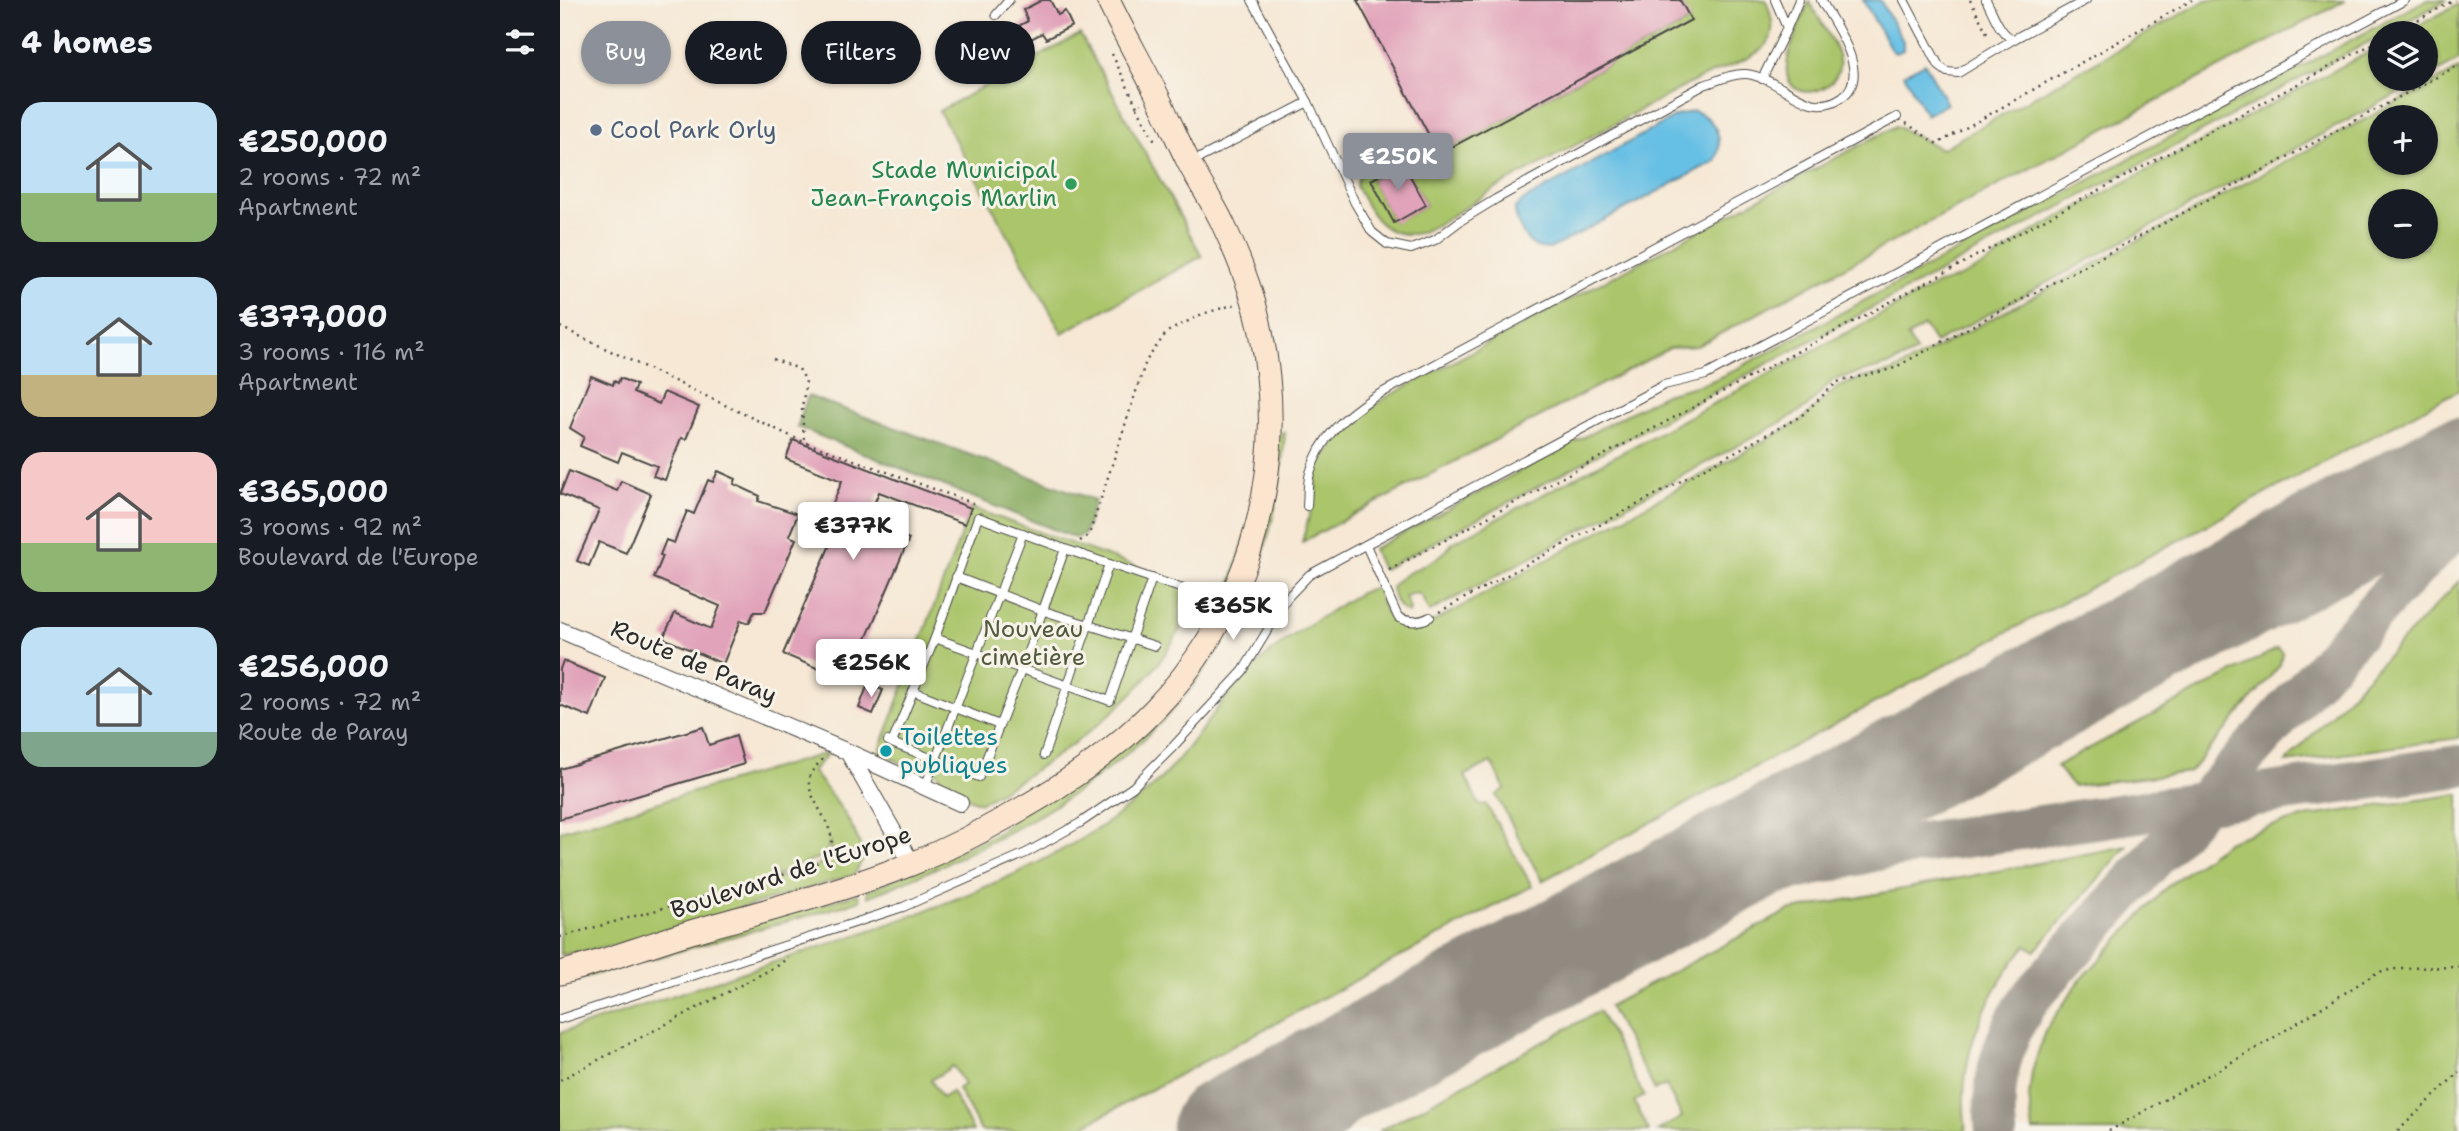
<!DOCTYPE html>
<html lang="en">
<head>
<meta charset="utf-8">
<style>
  body { margin:0; font-family:"Shantell Sans",sans-serif; background:#242831; color:#f1f3f6; height:100vh; display:flex; flex-direction:column; font-size:26px; white-space:nowrap }
  * { box-sizing:border-box; margin:0 }
  p { font-size:23px; color:#9ea1a6 }
  .icon { flex:none; width:38px; height:38px; fill:none; stroke:currentColor; stroke-width:2; stroke-linecap:round; stroke-linejoin:round }
  .map { position:relative; flex:1; overflow:hidden }
  .side { display:flex; flex-direction:column; background:#171b24; width:560px }
  .side>* { flex:none }
  .banner { position:absolute; left:21px; top:21px; width:665px; height:63px; display:flex; gap:14px }
  .controls { position:absolute; left:1808px; top:21px; display:grid; gap:14px }
  .controls a { display:grid; place-items:center; width:70px; height:70px; border-radius:50%; background:#171b24; box-shadow:0 2px 5px #0004; font-size:35px }
  .price { position:absolute; translate:-50% -60px; padding:0 16px; border-radius:7px; background:#fff; color:#222; font-size:23px; line-height:46px; filter:drop-shadow(0 2px 4px #0008) }
  .price::after { content:''; position:absolute; left:50%; top:42px; width:21px; height:16px; margin-left:-10px; background:inherit; clip-path:polygon(0 0,100% 0,50% 100%) }
  .price.selected { background:#8c9099; color:#fff }
  ul { padding:0; list-style:none }
  li { display:flex; align-items:center; gap:21px; height:175px; padding:0 21px }
  li span { display:grid; place-items:center; flex:none; width:196px; height:140px; border-radius:21px; color:#555 }
  li>.icon { margin-inline-start:auto }
  span .icon { width:84px; height:84px; fill:#fffc; stroke-width:1 }
  li b { font-size:30px }
  h2 { display:flex; justify-content:space-between; align-items:center; height:84px; padding:0 21px; font-size:30px }
  .pill { padding:0 24px; border-radius:32px; background:#171b24; box-shadow:0 2px 5px #0004; font-size:24px; line-height:63px }
  .pill.selected { background:#8c9099; color:#fff }
  main { display:flex; flex:1; min-height:0 }
  .map>svg:first-child { display:block }
  .green { fill:#aac56b; stroke:#6a784b; stroke-width:2; fill-rule:evenodd }
  .forest { fill:#87aa5f; stroke:#596a45; stroke-width:2 }
  .water { fill:#66bfe4; stroke:#487588; stroke-width:2 }
  .lines { fill:none; stroke-linecap:round; stroke-linejoin:round }
  .taxiway { stroke:#908a80; stroke-width:42 }
  .runway { stroke:#908a80; stroke-width:107 }
  .building { fill:#e1a3ba }
  .service-casing { stroke:#494744; stroke-width:10 }
  .minor-casing { stroke:#494744; stroke-width:18 }
  .secondary-casing { stroke:#494744; stroke-width:25 }
  .path { stroke:#494744; stroke-width:2.5; stroke-dasharray:2 5; stroke-linecap:butt }
  .service { stroke:#fff; stroke-width:8 }
  .minor { stroke:#fff; stroke-width:16 }
  .secondary { stroke:#fce5cf; stroke-width:23 }
  .service-dot { fill:#5c6f8a; stroke:#f7f3e8; stroke-width:2.5 }
  .leisure-dot { fill:#2e9e5b; stroke:#f7f3e8; stroke-width:2.5 }
  .culture-dot { fill:#0f9aa8; stroke:#f7f3e8; stroke-width:2.5 }
  .labels { text-anchor:middle; stroke-width:6; stroke-linejoin:round; paint-order:stroke }
  .service-label { font-size:24px; fill:#4e5e75; stroke:#f7f3e8; text-anchor:start }
  .leisure-label { font-size:24px; fill:#27864d; stroke:#f7f3e8; text-anchor:end }
  .park-label { font-size:24px; fill:#51593e; stroke:#f7f3e8 }
  .street-label { font-size:24px; fill:#2b2b2b; stroke:#f7f3e8 }
  .culture-label { font-size:24px; fill:#0d838f; stroke:#f7f3e8; text-anchor:start }
</style>
</head>
<body>
<main>
<section class="side">
<h2>4 homes<svg class="icon" aria-label="filters" viewBox="0 0 24 24"><path d="M4 7h16M4 17h16"/><circle cx="9" cy="7" r="2"/><circle cx="15" cy="17" r="2"/></svg></h2>
<ul>
<li><span style="background:linear-gradient(#bfe0f5 65%,#8fb573 0)"><svg class="icon" aria-label="home" viewBox="0 0 24 24"><path d="M3 11l9-7 9 7M6 9v11h12V9"/></svg></span><div><b>€250,000</b><p>2 rooms · 72 m²</p><p>Apartment</p></div></li>
<li><span style="background:linear-gradient(#bfe0f5 70%,#c2b280 0)"><svg class="icon" aria-label="home" viewBox="0 0 24 24"><path d="M3 11l9-7 9 7M6 9v11h12V9"/></svg></span><div><b>€377,000</b><p>3 rooms · 116 m²</p><p>Apartment</p></div></li>
<li><span style="background:linear-gradient(#f6c9c9 65%,#8fb573 0)"><svg class="icon" aria-label="home" viewBox="0 0 24 24"><path d="M3 11l9-7 9 7M6 9v11h12V9"/></svg></span><div><b>€365,000</b><p>3 rooms · 92 m²</p><p>Boulevard de l'Europe</p></div></li>
<li><span style="background:linear-gradient(#bfe0f5 75%,#7fa58c 0)"><svg class="icon" aria-label="home" viewBox="0 0 24 24"><path d="M3 11l9-7 9 7M6 9v11h12V9"/></svg></span><div><b>€256,000</b><p>2 rooms · 72 m²</p><p>Route de Paray</p></div></li>
</ul>
</section>
<div class="map">
<svg width="1899" height="1131" viewBox="0 0 1899 1131">
  <rect width="100%" height="100%" fill="#f7f3e8"/>
  <filter id="ink" filterUnits="userSpaceOnUse"><feTurbulence type="fractalNoise" baseFrequency=".0143" numOctaves="2"/><feDisplacementMap in="SourceGraphic" scale="14" xChannelSelector="R" yChannelSelector="G"/><feConvolveMatrix kernelMatrix="1 2 1 2 8 2 1 2 1" color-interpolation-filters="sRGB"/></filter>
  <filter id="wash" filterUnits="userSpaceOnUse"><feTurbulence type="fractalNoise" baseFrequency=".00686" numOctaves="4" result="noise"/><feDisplacementMap in="SourceGraphic" scale="28" xChannelSelector="R" yChannelSelector="G"/><feGaussianBlur stdDeviation="1.57" result="paint"/><feColorMatrix in="noise" values="0 0 0 0 0 0 0 0 0 0 0 0 0 0 0 0 0 1.4 0 .05"/><feComposite in="paint" operator="in"/></filter>
  <g filter="url(#wash)">
    <rect width="100%" height="100%" fill="#f6e8d5"/>
    <!-- green -->
    <g class="green">
      <path d="M1120 0H1206C1212 16 1218 37 1202 49 1184 63 1159 69 1139 79 1071 114 1004 152 936 188 919 198 868 234 853 234 820 236 809 211 796 186L799 176 869 137 879 154 1130 21ZM842 163 866 205 834 222 811 180Z"/>
      <path d="M1646 0H1786L1137 346 1110 348 742 542 756 491V470L783 430 825 398 1336 126 1381 149Z"/>
      <path d="M1866 0H1887L1825 33H1820V36L822 570 813 549 1105 394 1147 383 1169 373Z"/>
      <path d="M1249 1C1256 14 1277 46 1279 59 1284 91 1232 106 1227 74 1224 55 1243 18 1249 1Z"/>
      <path d="M1899 4V60L1866 78V33H1844Z"/>
      <path d="M520 34 642 256 502 333 379 111Z"/>
      <path d="M1820 46V79H1864L1375 343 1364 326 1348 337 1356 352 1332 364 1273 380 1247 407 1229 418 869 612 861 595 855 593 845 596 850 609 849 613C837 610 834 598 831 587 847 567 879 565 892 543L1376 285C1408 277 1441 257 1466 235Z"/>
      <path d="M1899 69V390L982 881 936 795 945 789 931 762 905 775 919 805 926 804 972 886 514 1131H421L398 1089 404 1084 393 1066 371 1080 382 1098 392 1092 413 1131H0V1033C84 1005 167 977 251 950 360 914 492 871 581 797 618 767 643 725 673 689 700 657 732 634 768 613 782 604 798 592 814 588L818 592C827 621 833 630 864 627L1239 422 1278 387 1302 378 1332 372ZM1820 117H1866V163H1820ZM1820 201H1866V247H1820Z"/>
      <path d="M725 432C708 694 532 807 308 897L307 891 438 833 645 661 720 433Z"/>
      <path d="M411 508 643 590C628 614 615 641 598 664 555 720 481 769 420 803L378 785 380 777 376 771 362 767 359 772 319 752Z"/>
      <path d="M1899 581V738L1726 762Z"/>
      <path d="M1718 648 1722 653 1720 665 1630 772 1513 786 1496 766Z"/>
      <path d="M270 752 252 771C272 796 293 820 302 851L279 855 271 852V840L267 851 263 856 208 879C229 876 254 871 270 856L278 859 303 855V859L294 875 52 946 0 955V831Z"/>
      <path d="M1899 794V1131H1473L1469 1097 1472 1072 1485 1031 1518 983 1608 886 1667 842 1708 827 1750 816Z"/>
      <path d="M1567 846 1475 951 1466 945C1423 998 1396 1061 1406 1131H1097L1122 1117 1106 1085 1095 1090 1049 1006 1228 911Z"/>
      <path d="M298 894 300 900 279 907 0 984V977Z"/>
      <path d="M1039 1011 1084 1096 1074 1102 1089 1131H819Z"/>
    </g>
    <!-- forest -->
    <path class="forest" d="M248 396 535 500 524 535 515 538 237 427Z"/>
    <!-- water -->
    <g class="water">
      <path d="M1303 0H1320L1343 41V50L1336 53 1332 51Z"/>
      <path d="M1365 63 1387 104 1366 115 1344 74Z"/>
      <path d="M1134 111C1156 118 1165 140 1155 161L990 249C984 248 978 249 973 245 963 238 955 219 955 208L964 200 1118 115Z"/>
    </g>
    <g class="lines">
      <!-- taxiway -->
      <g class="taxiway">
        <path d="M757 1131 797 1094 878 1032 1006 949 1095 913 1202 877 1321 849 1899 766"/>
        <path d="M1436 1131C1430 1079 1443 1034 1474 993L1831 593 1899 524"/>
      </g>
      <!-- runway -->
      <path class="runway" d="M665 1131 1899 471"/>
    </g>
    <g id="blocks">
      <!-- building -->
      <g class="building">
        <path d="M482 0H490L498 15 505 11 512 26 486 39 482 33 433 59 425 44 468 21 463 10Z"/>
        <path d="M797 0H1120L1131 20 879 154Z"/>
        <path d="M843 163 866 205 834 223 811 180Z"/>
        <path d="M31 376 53 385 54 381 58 383 60 378 76 385 73 393 99 404 104 392 139 407 126 439 121 438 105 480 93 476 97 466 62 452 58 462 20 446 24 437 10 428Z"/>
        <path d="M233 440 411 508 405 524 319 492 308 519 349 539 288 681 223 654 279 524 267 518 282 481 226 459Z"/>
        <path d="M9 471 57 491 61 481 91 494 66 553 39 542 29 566 17 561 39 510 0 494Z"/>
        <path d="M158 471 176 479 174 484 200 496 198 501 238 514 229 536 236 539 205 612H194L189 623 181 620 163 664 103 638 115 613 151 629 160 606 94 578 103 556 100 555 106 540 114 543 127 511 134 514 148 480 153 482Z"/>
        <path d="M3 661 45 678 30 717 0 705V669Z"/>
        <path d="M308 684 323 690 313 714 299 708Z"/>
        <path d="M143 727 149 745 176 736 184 764 0 819V769Z"/>
      </g>
    </g>
  </g>
  <g filter="url(#ink)">
    <use href="#blocks" fill-opacity="0" stroke="#494744" stroke-width="2"/>
    <g class="lines">
      <!-- service casing -->
      <g class="service-casing">
        <g id="service">
          <path d="M692 0 748 102 795 203 812 232 827 244 851 249 875 240 900 221 936 199 1144 85C1157 81 1172 73 1186 74 1209 76 1229 96 1251 103 1262 106 1273 103 1282 97 1313 75 1274 24 1261 0"/>
          <path d="M1344 0 1379 66 1387 72 1398 73 1454 39 1526 0"/>
          <path d="M1426 0C1433 12 1440 36 1454 39"/>
          <path d="M436 15 449 0"/>
          <path d="M1227 28 1239 0"/>
          <path d="M1202 79 1227 28 1215 0"/>
          <path d="M632 162 748 102"/>
          <path d="M747 506C748 496 747 483 750 473 760 437 785 416 814 397L1337 117"/>
          <path d="M806 545 838 617C849 623 859 623 870 617"/>
          <path d="M505 549 635 593"/>
          <path d="M396 577 484 611 595 646"/>
          <path d="M375 638 550 701 592 578"/>
          <path d="M353 691 439 725"/>
          <path d="M328 741 332 743 419 777 461 671 505 549 418 517 375 638 332 743"/>
          <path d="M484 755 549 564"/>
          <path d="M365 787 463 533"/>
          <path d="M0 1019 343 907 466 853 520 823 573 787 610 750 683 671 727 598 749 575 1104 385 1146 375 1845 0"/>
        </g>
      </g>
      <!-- minor casing -->
      <g class="minor-casing">
        <g id="minor">
          <path d="M0 630 288 752 352 864"/>
          <path d="M288 752 400 803"/>
        </g>
      </g>
      <!-- secondary casing -->
      <g class="secondary-casing">
        <path id="secondary" d="M0 973C44 962 87 945 131 932 204 911 279 892 351 864 386 850 421 832 454 813 563 752 643 681 687 559 712 486 717 408 701 332 694 295 679 258 663 224 653 202 639 183 628 161 616 137 606 113 594 89 579 59 562 30 548 0"/>
      </g>
      <!-- path -->
      <g class="path">
        <path d="M1410 0 1428 35"/>
        <path d="M1833 33 1895 0"/>
        <path d="M552 54 577 107 581 104"/>
        <path d="M577 107 595 141"/>
        <path d="M1346 123 1377 144 1632 0"/>
        <path d="M0 327 239 440 418 505"/>
        <path d="M213 359 239 369 246 381 242 408 244 441"/>
        <path d="M520 541 529 535 586 361 607 332 642 314 676 304"/>
        <path d="M829 570 1820 40"/>
        <path d="M879 612 1241 416 1277 382 1332 369 1899 65"/>
        <path d="M269 853C280 857 290 854 303 855"/>
        <path d="M0 937 233 872C242 868 256 865 264 858 289 838 247 802 249 781 250 771 257 765 264 758"/>
        <path d="M0 1080 219 965 228 957"/>
        <path d="M1549 1131 1702 1045 1818 972 1842 968 1899 967"/>
        <path d="M1838 1131 1899 1072"/>
      </g>
      <!-- service -->
      <use href="#service" class="service"/>
      <!-- minor -->
      <use href="#minor" class="minor"/>
      <!-- secondary -->
      <use href="#secondary" class="secondary"/>
    </g>
  </g>
  <!-- markers -->
  <circle class="service-dot" cx="36" cy="130" r="7"/>
  <circle class="leisure-dot" cx="511" cy="184" r="7"/>
  <circle class="culture-dot" cx="326" cy="751" r="7"/>
  <g class="labels">
    <!-- service labels -->
    <g class="service-label">
      <text x="50" y="138">Cool Park Orly</text>
    </g>
    <!-- leisure labels -->
    <g class="leisure-label">
      <text x="497" y="178">Stade Municipal<tspan x="497" dy="28">Jean-François Marlin</tspan></text>
    </g>
    <!-- park labels -->
    <g class="park-label">
      <text x="473" y="637">Nouveau<tspan x="473" dy="28">cimetière</tspan></text>
    </g>
    <!-- street labels -->
    <g class="street-label">
      <text transform="translate(134 662) rotate(23)" y="8">Route de Paray</text>
      <text transform="translate(231 872) rotate(-18)" y="8">Boulevard de l'Europe</text>
    </g>
    <!-- culture labels -->
    <g class="culture-label">
      <text x="340" y="745">Toilettes<tspan x="340" dy="28">publiques</tspan></text>
    </g>
  </g>
</svg>
<div class="controls">
<a><svg class="icon" aria-label="layers" viewBox="0 0 24 24"><path d="M12 4l9 5-9 5-9-5zM3 14l9 5 9-5"/></svg></a>
<a>+</a>
<a>−</a>
</div>
<b class="price selected" style="left:838px;top:193px">€250K</b>
<b class="price" style="left:293px;top:562px">€377K</b>
<b class="price" style="left:673px;top:642px">€365K</b>
<b class="price" style="left:311px;top:699px">€256K</b>
<div class="banner">
<a class="pill selected">Buy</a>
<a class="pill">Rent</a>
<a class="pill">Filters</a>
<a class="pill">New</a>
</div>
</div>
</main>
</body>
</html>
